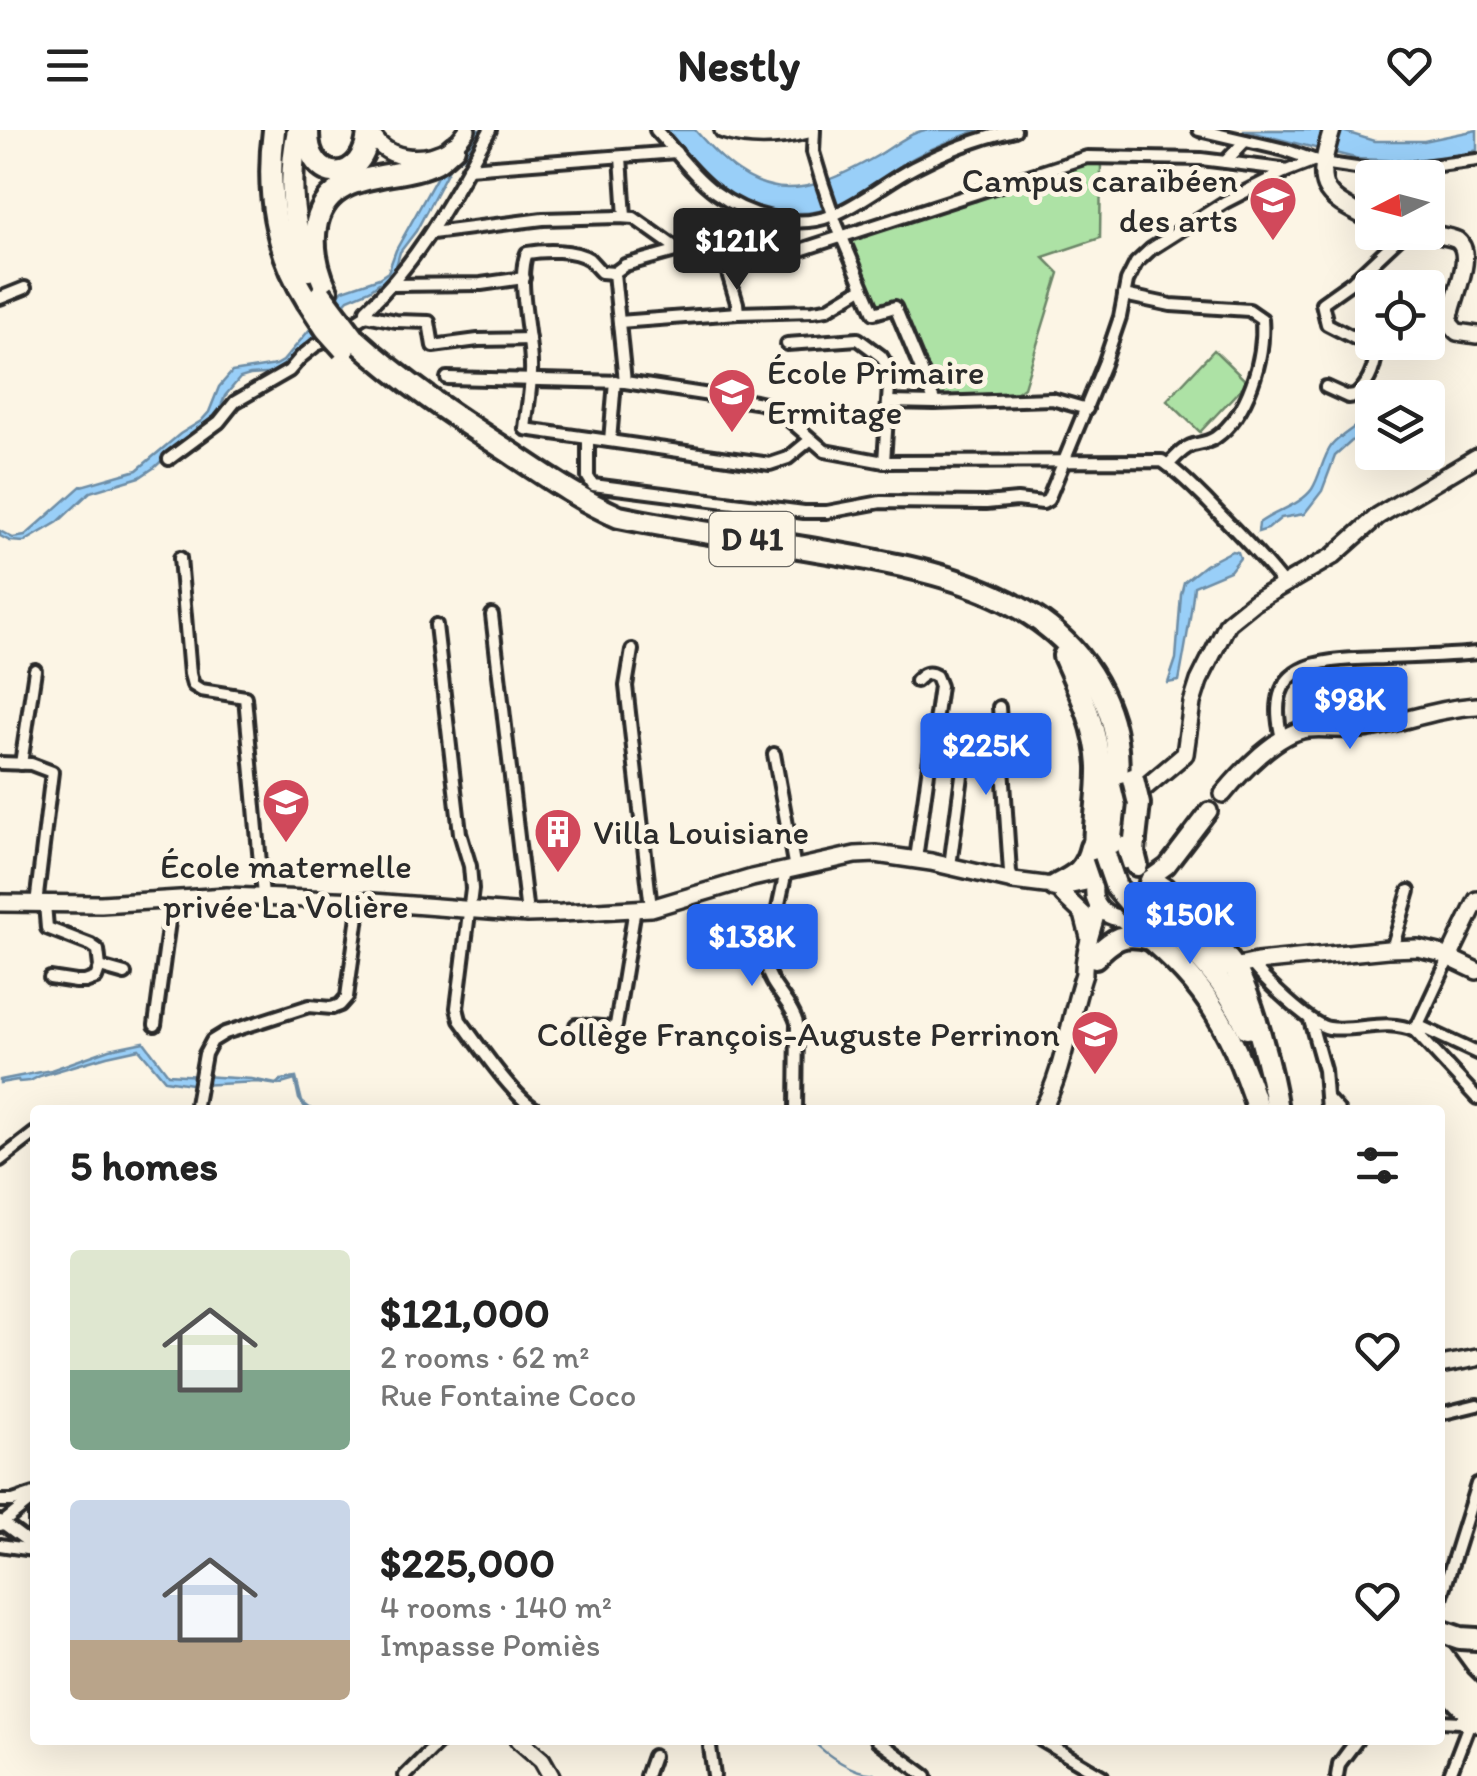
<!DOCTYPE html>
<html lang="en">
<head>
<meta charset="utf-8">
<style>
  body { margin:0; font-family:Itim,sans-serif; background:#f2f2f2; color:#222; height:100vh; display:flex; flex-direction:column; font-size:38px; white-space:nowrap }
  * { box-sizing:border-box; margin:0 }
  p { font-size:32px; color:#767676 }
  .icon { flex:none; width:55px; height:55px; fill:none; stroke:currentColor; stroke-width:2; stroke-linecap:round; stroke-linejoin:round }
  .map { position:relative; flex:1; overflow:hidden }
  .drawer { position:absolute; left:30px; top:975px; width:1415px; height:640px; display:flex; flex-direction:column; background:#fff; border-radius:10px; box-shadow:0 10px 40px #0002 }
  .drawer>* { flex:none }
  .needle { width:65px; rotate:264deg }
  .fabs { position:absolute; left:1355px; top:30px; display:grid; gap:20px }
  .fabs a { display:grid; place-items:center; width:90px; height:90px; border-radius:10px; background:#fff; box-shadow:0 10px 40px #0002; font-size:50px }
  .price { position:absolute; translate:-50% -85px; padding:0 22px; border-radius:10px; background:#2563eb; color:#fff; font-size:32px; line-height:65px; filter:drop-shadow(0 2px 5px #0008) }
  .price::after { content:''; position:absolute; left:50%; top:60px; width:30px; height:22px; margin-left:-15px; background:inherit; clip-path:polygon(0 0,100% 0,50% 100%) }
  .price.current { background:#222; color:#fff }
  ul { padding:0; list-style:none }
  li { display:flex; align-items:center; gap:30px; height:250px; padding:0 40px }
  li span { display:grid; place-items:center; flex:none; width:280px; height:200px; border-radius:10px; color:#555 }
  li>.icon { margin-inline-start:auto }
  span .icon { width:120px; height:120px; fill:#fffc; stroke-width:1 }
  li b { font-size:42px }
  h2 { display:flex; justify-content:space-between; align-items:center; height:120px; padding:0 40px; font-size:42px }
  header { display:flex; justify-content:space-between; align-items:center; height:130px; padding:0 40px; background:#fff; font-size:45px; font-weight:700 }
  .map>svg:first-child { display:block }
  .green { fill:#ade2a5; stroke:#6c8668; stroke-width:2.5 }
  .water { fill:#99cff8; stroke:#6d8da6; stroke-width:2.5 }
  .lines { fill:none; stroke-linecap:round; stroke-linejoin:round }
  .stream { stroke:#6d8da6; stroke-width:2.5 }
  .street-casing { stroke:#2b2b2b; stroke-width:18 }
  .secondary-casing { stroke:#2b2b2b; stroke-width:22 }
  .highway-casing { stroke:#2b2b2b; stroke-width:28 }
  .street { stroke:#fcf5e5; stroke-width:10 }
  .secondary { stroke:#fcf5e5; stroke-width:15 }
  .highway { stroke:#fcf5e5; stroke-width:20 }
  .highway-bridge-casing { stroke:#2b2b2b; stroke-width:28; stroke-linecap:butt }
  .highway-bridge { stroke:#fcf5e5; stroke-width:20 }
  .labels { text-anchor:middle; stroke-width:10; stroke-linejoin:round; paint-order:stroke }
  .shield { fill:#fcf5e5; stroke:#6a6863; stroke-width:2.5 }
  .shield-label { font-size:32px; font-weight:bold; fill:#2b2b2b }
  .poi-label { font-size:35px; fill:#2b2b2b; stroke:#fcf5e5; text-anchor:end }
</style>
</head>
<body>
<header><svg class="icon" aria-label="menu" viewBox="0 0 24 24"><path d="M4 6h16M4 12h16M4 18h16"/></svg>Nestly<svg class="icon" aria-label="heart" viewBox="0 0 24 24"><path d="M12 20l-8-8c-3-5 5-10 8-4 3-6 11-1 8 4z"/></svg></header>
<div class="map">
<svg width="1477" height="1646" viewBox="0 0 1477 1646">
  <rect width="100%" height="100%" fill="#fcf5e5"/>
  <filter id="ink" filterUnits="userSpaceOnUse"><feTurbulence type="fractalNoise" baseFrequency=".01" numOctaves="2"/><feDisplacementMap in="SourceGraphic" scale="20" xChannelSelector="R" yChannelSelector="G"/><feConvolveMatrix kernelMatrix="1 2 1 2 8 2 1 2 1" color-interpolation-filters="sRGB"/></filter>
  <g filter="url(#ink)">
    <!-- green -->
    <g class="green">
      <path d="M1089 30 1101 33 1100 108 1043 127 1059 143 1024 257 1012 266 935 268 896 175 875 180 846 109 968 69 972 72 977 71 981 65Z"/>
      <path d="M1214 220 1247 252 1200 302 1167 270Z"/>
    </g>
    <!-- water -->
    <g class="water">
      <path d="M477 0H483L475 19 451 35 416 101 400 122 395 140 385 152 379 153 370 160 348 169 299 225 280 243 250 245 240 248 225 266 215 292 182 312 155 337 140 347 90 362 58 392 24 412 10 411 0 406V401L13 408 25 406 81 356 137 340 180 304 201 291 209 282 219 257 232 242 276 235 283 231 343 160 379 148 388 142 396 120 444 34 470 17Z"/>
      <path d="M663 0H695C758 73 796 72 877 26 891 18 909 3 925 0 942 0 962 0 979 0 954 9 931 18 908 31 885 44 866 62 842 73 803 92 750 83 717 57 696 41 680 19 663 0Z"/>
      <path d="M1243 0H1339L1374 11H1424L1477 0V20L1465 24 1410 31 1359 29Z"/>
      <path d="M1372 278V293L1335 326 1322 361 1304 384 1281 388 1268 399 1258 402 1259 393C1275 381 1301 375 1312 359 1321 345 1322 328 1332 315 1345 301 1363 295 1372 278Z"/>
      <path d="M1232 421 1238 422 1240 428 1230 441 1194 456C1191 488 1185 519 1179 551L1168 553 1176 529 1181 464 1184 452 1205 435Z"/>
      <path d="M144 912 168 944 252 949 276 954 281 950 296 948 302 972 312 980H307L299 969 295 950 278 955 258 952 198 955 165 950 139 919 107 926 40 946 30 951 19 952 18 950 0 953V950L51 940 110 919Z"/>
    </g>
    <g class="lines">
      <!-- stream -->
      <path class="stream" d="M812 1610C825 1624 855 1645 874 1643L876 1646"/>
      <!-- street casing -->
      <g class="street-casing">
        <g id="street">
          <path d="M656 0C675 20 693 46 715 62 746 85 795 101 833 85 861 74 886 52 913 38 945 21 980 8 1015 0"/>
          <path d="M814 0 813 22 822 52 836 93 874 183 895 177 935 273"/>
          <path d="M1199 0 1285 20 1322 33 1384 42 1477 30"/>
          <path d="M621 27 625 87"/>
          <path d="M1225 32 1245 11"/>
          <path d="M468 38 676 22"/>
          <path d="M432 103 543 89 619 87 634 88 679 120"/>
          <path d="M721 120 737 173 738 183"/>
          <path d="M614 143 625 135 679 120 742 119 766 123H791L1087 27 1201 29 1282 39 1284 42"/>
          <path d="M614 143 601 142C597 138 593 133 589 129 574 119 544 120 527 123 516 149 531 205 531 235 532 256 527 278 525 299L770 334 788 328 810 310"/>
          <path d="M614 143 625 252"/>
          <path d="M393 155 481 154 524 148"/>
          <path d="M1124 165 1171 175 1249 180 1262 189C1265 228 1248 285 1215 308 1207 313 1201 313 1193 315 1183 318 1175 328 1168 335"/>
          <path d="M0 168 25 158"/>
          <path d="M366 185 396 191 429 192 433 216 478 210 529 209"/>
          <path d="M355 192 366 185V180C422 128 453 65 490 0"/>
          <path d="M619 192 738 183 813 181 827 179 862 158"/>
          <path d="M787 214 858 209 881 226 890 241 884 332"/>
          <path d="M447 248 625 252 755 272 773 276 825 321 884 332 1162 331C1179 342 1194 358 1209 373 1234 399 1261 425 1283 454"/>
          <path d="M1326 257 1348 267 1355 266C1367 256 1374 240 1376 224L1370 216 1327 194 1322 173 1353 151 1405 102"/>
          <path d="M889 272 935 273 1052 269 1087 279"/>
          <path d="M588 308V347L593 355 804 382H827L881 372 986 373 1017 370 1043 373 1048 370 1104 234 1120 187 1127 151 1136 133 1151 119 1225 72 1284 42 1315 30"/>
          <path d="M610 311 615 251"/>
          <path d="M169 329 219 292 235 272 289 241 301 227 316 215 329 210"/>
          <path d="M180 428 190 544 193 555 201 560 245 567 263 766"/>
          <path d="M492 485 527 784"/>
          <path d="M436 495 460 703 470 736 472 759 457 878 460 890C478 914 513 967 537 980"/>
          <path d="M632 520 626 556 651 778"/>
          <path d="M999 577 1010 742 1013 751"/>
          <path d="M1282 608C1261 527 1327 530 1384 528 1415 527 1446 526 1477 523"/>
          <path d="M774 624 795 739"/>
          <path d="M0 633 31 634 52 642 36 774"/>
          <path d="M21 634 35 540"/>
          <path d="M916 729 940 556 936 546C928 541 923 544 916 551"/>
          <path d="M950 736 969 593"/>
          <path d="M786 741 766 835C770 858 791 871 797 893L796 980"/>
          <path d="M45 774 47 798 91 815 98 820 100 837 125 844"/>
          <path d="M1392 819 1409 761"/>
          <path d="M1251 833C1263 849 1310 895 1329 898 1358 902 1386 888 1415 901L1477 968"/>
          <path d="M50 848 76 852H85L96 848 100 837"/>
          <path d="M1310 890 1324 940 1327 980"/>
          <path d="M155 895 172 769"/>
          <path d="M576 895 614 898 616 895 635 778"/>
          <path d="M1417 895 1477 923"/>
          <path d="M1415 901 1449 828"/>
          <path d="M1327 968 1338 980"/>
          <path d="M195 980 205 924 212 911 225 903 309 876 332 878 340 875 347 867 360 771"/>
          <path d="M0 1030 35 1003"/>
          <path d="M1440 1284 1477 1275"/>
          <path d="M0 1371H13L34 1364"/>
          <path d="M35 1384V1404"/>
          <path d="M0 1391 35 1417"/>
          <path d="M0 1395 35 1367"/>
          <path d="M0 1415 33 1420"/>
          <path d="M1441 1469 1477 1354"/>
          <path d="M1440 1591 1461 1592 1468 1597 1450 1644"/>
          <path d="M877 1610 926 1646"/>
          <path d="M1041 1610 1102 1646"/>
          <path d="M710 1617 714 1646"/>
          <path d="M405 1646 441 1610"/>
          <path d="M646 1646 653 1626"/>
          <path d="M1337 1646 1339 1634 1357 1610"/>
        </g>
      </g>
      <!-- secondary casing -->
      <g class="secondary-casing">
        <g id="secondary">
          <path d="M370 0C383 31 422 34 450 18 457 14 462 7 467 0"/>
          <path d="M723 0C750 9 781 7 808 0"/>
          <path d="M1332 0C1315 56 1318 65 1372 90"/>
          <path d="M1425 102C1435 105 1448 106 1457 110 1477 125 1451 169 1449 193L1457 202 1477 205"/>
          <path d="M1141 661 1185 624 1192 573 1199 551 1228 493 1254 472 1333 426 1378 386 1477 327"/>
          <path d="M1223 664C1241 642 1278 602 1308 599 1328 597 1350 602 1370 598 1406 591 1441 578 1477 576"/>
          <path d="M1124 731V689L1131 672"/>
          <path d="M1100 742C1083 768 1103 794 1133 787"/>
          <path d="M1149 749 1167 736 1209 681"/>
          <path d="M1063 765 1083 784 1089 807"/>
          <path d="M0 773 101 774 227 766 360 771 527 784 561 783 651 778 752 748 855 725 876 724 931 732 1013 751 1045 755 1067 756 1095 750"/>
          <path d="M1151 776 1162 777 1166 780 1217 832 1229 838 1257 832 1388 819 1418 818 1439 823 1477 841"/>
          <path d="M1449 828 1477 770"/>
          <path d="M1042 980C1065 939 1069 888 1084 844 1083 821 1094 798 1098 776"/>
          <path d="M1440 1235 1477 1228"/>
          <path d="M519 1610 542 1630 551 1646"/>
        </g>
      </g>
      <!-- highway casing -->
      <g class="highway-casing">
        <g id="highway">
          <path d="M274 0C266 61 274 118 307 170"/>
          <path d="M298 0C288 47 291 94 309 140"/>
          <path d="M308 0C306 57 367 56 368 0"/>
          <path d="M327 161C317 139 311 116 317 92 331 37 397 52 436 32 443 28 448 22 454 17"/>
          <path d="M354 208C404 253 455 287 511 323 547 347 580 370 619 387 686 401 754 409 822 421 934 440 1075 464 1112 591 1125 638 1111 674 1114 720"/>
          <path d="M1064 526C1080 562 1097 597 1099 636 1100 674 1089 707 1098 744"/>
          <path d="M1135 709 1134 723 1137 735"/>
          <path d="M1150 753 1158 755 1164 759C1187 785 1213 809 1233 836 1252 863 1272 946 1277 980"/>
          <path d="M1055 756C1076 745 1085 741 1091 717"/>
          <path d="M1154 785C1191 818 1228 852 1247 898"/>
          <path d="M1126 789C1202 848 1228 889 1258 980"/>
          <path d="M1095 827C1113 808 1124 802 1150 809"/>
          <path d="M1440 1501 1460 1508 1477 1509"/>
          <path d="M1440 1524 1459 1550 1477 1568"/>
          <path d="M1440 1552 1477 1591"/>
        </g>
      </g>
      <!-- street -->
      <use href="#street" class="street"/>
      <!-- secondary -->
      <use href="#secondary" class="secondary"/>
      <!-- highway -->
      <use href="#highway" class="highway"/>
      <!-- highway-bridge casing -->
      <g class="highway-bridge-casing">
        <g id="highway-bridge">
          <path d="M321 164 354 208"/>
          <path d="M307 170 326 199 344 219"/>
          <path d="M1133 649 1139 674 1135 709"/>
          <path d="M1105 725 1116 757 1145 791"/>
        </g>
      </g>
      <!-- highway-bridge -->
      <use href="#highway-bridge" class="highway-bridge"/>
    </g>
  </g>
  <!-- icons -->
  <defs>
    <g id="university-pin" transform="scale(2.5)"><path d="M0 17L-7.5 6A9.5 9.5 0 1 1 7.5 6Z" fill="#d1495b" stroke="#fcf5e5"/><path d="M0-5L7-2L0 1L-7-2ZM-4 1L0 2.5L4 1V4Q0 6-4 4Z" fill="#fff"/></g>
    <g id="school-pin" transform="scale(2.5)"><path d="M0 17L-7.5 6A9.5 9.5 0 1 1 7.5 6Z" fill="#d1495b" stroke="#fcf5e5"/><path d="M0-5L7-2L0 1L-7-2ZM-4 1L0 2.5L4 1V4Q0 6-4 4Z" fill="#fff"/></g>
    <g id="building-pin" transform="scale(2.5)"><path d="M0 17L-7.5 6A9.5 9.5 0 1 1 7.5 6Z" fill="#d1495b" stroke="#fcf5e5"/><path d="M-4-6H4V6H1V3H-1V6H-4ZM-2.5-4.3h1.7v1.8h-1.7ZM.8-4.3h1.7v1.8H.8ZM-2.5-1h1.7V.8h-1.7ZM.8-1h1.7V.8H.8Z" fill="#fff"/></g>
  </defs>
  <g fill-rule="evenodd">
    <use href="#university-pin" x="1273" y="70"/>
    <use href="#school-pin" x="732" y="262"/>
    <use href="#school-pin" x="286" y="672"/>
    <use href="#building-pin" x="558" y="702"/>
    <use href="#school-pin" x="1095" y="904"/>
  </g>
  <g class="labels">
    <!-- shield labels -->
    <rect class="shield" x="709.5" y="382" width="85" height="54" rx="8"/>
    <g class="shield-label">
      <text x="752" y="420">D 41</text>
    </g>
    <!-- poi labels -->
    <g class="poi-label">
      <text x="1238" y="62">Campus caraïbéen<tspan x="1238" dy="40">des arts</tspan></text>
      <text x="767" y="254" text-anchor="start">École Primaire<tspan x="767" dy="40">Ermitage</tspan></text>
      <text x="593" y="714" text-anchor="start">Villa Louisiane</text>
      <text x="286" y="748" text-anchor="middle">École maternelle<tspan x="286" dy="40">privée La Volière</tspan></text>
      <text x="1060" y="916">Collège François-Auguste Perrinon</text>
    </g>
  </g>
</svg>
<div class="fabs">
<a><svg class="needle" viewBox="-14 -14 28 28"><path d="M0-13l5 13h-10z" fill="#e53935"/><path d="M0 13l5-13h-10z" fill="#767676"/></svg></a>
<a><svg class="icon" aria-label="locate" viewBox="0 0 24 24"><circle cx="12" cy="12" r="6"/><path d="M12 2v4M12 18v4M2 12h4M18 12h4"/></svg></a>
<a><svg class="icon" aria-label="layers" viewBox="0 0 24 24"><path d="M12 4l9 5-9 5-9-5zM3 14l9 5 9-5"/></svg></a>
</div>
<b class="price current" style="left:737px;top:163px">$121K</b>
<b class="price" style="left:1350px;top:622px">$98K</b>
<b class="price" style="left:986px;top:668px">$225K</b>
<b class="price" style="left:1190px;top:837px">$150K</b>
<b class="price" style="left:752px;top:859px">$138K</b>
<section class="drawer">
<h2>5 homes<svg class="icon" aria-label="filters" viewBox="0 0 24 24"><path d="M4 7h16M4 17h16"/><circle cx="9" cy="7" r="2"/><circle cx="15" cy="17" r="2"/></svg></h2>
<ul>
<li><span style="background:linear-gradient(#dfe7d0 60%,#7fa58c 0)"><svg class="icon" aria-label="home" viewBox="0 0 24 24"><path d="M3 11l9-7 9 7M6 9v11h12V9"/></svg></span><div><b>$121,000</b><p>2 rooms · 62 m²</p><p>Rue Fontaine Coco</p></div><svg class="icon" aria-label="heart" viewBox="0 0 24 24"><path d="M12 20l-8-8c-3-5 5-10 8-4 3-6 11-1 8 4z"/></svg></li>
<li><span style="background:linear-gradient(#c9d6e8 70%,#b9a48a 0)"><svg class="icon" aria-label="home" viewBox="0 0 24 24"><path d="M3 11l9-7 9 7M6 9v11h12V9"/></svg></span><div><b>$225,000</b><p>4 rooms · 140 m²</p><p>Impasse Pomiès</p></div><svg class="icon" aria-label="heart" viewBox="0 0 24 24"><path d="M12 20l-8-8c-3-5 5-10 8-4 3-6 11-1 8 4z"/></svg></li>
</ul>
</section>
</div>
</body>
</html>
